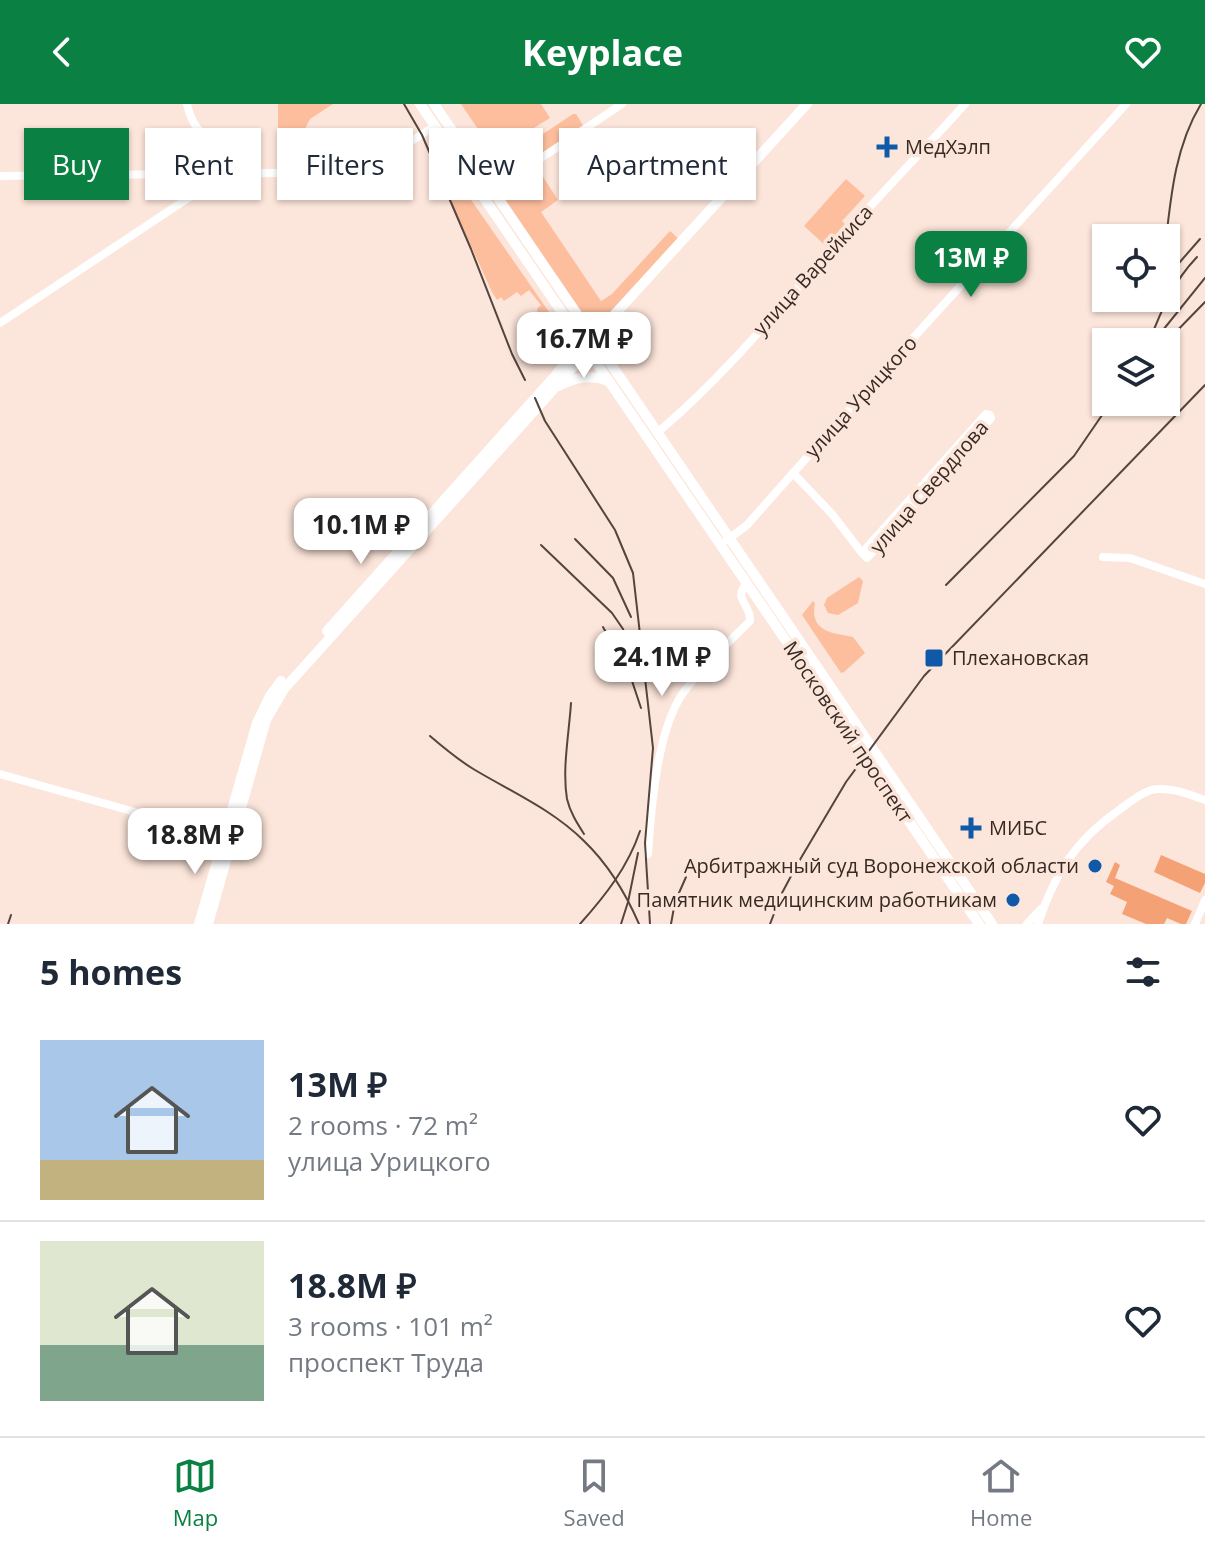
<!DOCTYPE html>
<html lang="en">
<head>
<meta charset="utf-8">
<style>
  body { margin:0; font-family:"Open Sans",sans-serif; background:#f2f2f3; color:#1f2937; height:100vh; display:flex; flex-direction:column; font-size:30px; white-space:nowrap }
  * { box-sizing:border-box; margin:0 }
  p { font-size:26px; color:#747a83 }
  .icon { flex:none; width:44px; height:44px; fill:none; stroke:currentColor; stroke-width:2; stroke-linecap:round; stroke-linejoin:round }
  .map { position:relative; height:820px; overflow:hidden }
  .panel { display:flex; flex-direction:column; background:#fff; flex:1 }
  .panel>* { flex:none }
  .guide { position:absolute; left:24px; top:24px; width:800px; height:72px; display:flex; gap:16px }
  .fabs { position:absolute; left:1092px; top:120px; display:grid; gap:16px }
  .fabs a { display:grid; place-items:center; width:88px; height:88px; border-radius:0px; background:#fff; box-shadow:0 2px 6px #0004; font-size:40px }
  .price { position:absolute; translate:-50% -68px; padding:0 18px; border-radius:16px; background:#fff; color:#222; font-size:26px; line-height:52px; filter:drop-shadow(0 2px 4px #0008) }
  .price::after { content:''; position:absolute; left:50%; top:48px; width:24px; height:18px; margin-left:-12px; background:inherit; clip-path:polygon(0 0,100% 0,50% 100%) }
  .price.on { background:#0b8043; color:#fff }
  ul { padding:0; list-style:none }
  li { display:flex; align-items:center; gap:24px; height:200px; padding:0 40px }
  li+li { border-top:2px solid #e0e1e3 }
  li span { display:grid; place-items:center; flex:none; width:224px; height:160px; border-radius:0px; color:#555 }
  li>.icon { margin-inline-start:auto }
  span .icon { width:96px; height:96px; fill:#fffc; stroke-width:1 }
  li b { font-size:34px }
  h2 { display:flex; justify-content:space-between; align-items:center; height:96px; padding:0 40px; font-size:34px }
  .tag { padding:0 28px; border-radius:0px; background:#fff; box-shadow:0 2px 6px #0004; font-size:28px; line-height:72px }
  .tag.on { background:#0b8043; color:#fff }
  header { display:flex; justify-content:space-between; align-items:center; height:104px; padding:0 40px; background:#0b8043; color:#fff; font-size:36px; font-weight:700 }
  .menu { display:flex; justify-content:space-around; align-items:center; height:112px; border-top:2px solid #e0e1e3; background:#fff; font-size:22px; color:#747a83 }
  .menu a { display:grid; justify-items:center; gap:4px }
  .menu .on { color:#0b8043 }
  .map>svg:first-child { display:block }
  .green { fill:#fdbe9e }
  .forest { fill:#f5a176 }
  .lines { fill:none; stroke-linecap:round; stroke-linejoin:round }
  .minor { stroke:#fff; stroke-width:8 }
  .major { stroke:#fff; stroke-width:10 }
  .rail { stroke:#54453e; stroke-width:2 }
  .poi-dot { fill:#0f59a8; stroke:#fce5da; stroke-width:3 }
  .labels { text-anchor:middle; stroke-width:7; stroke-linejoin:round; paint-order:stroke }
  .poi-label { font-size:20px; fill:#372a23; stroke:#fce5da; text-anchor:start }
  .street-label { font-size:20px; fill:#372a23; stroke:#fce5da }
</style>
</head>
<body>
<header><svg class="icon" aria-label="back" viewBox="0 0 24 24"><path d="M15 5l-7 7 7 7"/></svg>Keyplace<svg class="icon" aria-label="heart" viewBox="0 0 24 24"><path d="M12 20l-8-8c-3-5 5-10 8-4 3-6 11-1 8 4z"/></svg></header>
<div class="map">
<svg width="1205" height="820" viewBox="0 0 1205 820">
  <rect width="100%" height="100%" fill="#fce5da"/>
  <!-- green -->
  <g class="green">
    <path d="M278 0H333L310 15 293 49V59H278Z"/>
    <path d="M461 0H541L550 14 524 30 531 42 541 35 540 32 573 10H576L584 23 509 71Z"/>
    <path d="M536 62 558 96 541 108 601 197 612 190 670 127 680 136 594 226 499 88Z"/>
    <path d="M451 67 565 231 562 238 549 253 533 234 540 222 537 205 541 201 529 186 521 192 517 188 504 197 501 193 497 196 492 188 440 74Z"/>
    <path d="M846 75 865 92 842 117 845 120 826 142 804 122Z"/>
    <path d="M859 473 863 477 858 499 838 511 828 509 824 501 827 494Z"/>
    <path d="M813 497 815 499C809 528 833 529 853 533L865 549 844 568 841 569 802 511Z"/>
  </g>
  <!-- forest -->
  <g class="forest">
    <path d="M1161 751 1205 770V779L1200 789 1154 768Z"/>
    <path d="M1115 758 1120 761 1115 774 1192 807 1186 820H1181L1167 814 1164 820H1146L1122 810 1127 798 1110 790 1114 782 1106 778Z"/>
  </g>
  <g class="lines">
    <!-- minor -->
    <g class="minor">
      <path d="M187 0C192 21 200 33 221 39L223 70"/>
      <path d="M0 72 357 68 371 63 435 22"/>
      <path d="M492 87 622 0"/>
      <path d="M0 219 223 71"/>
      <path d="M657 329C721 275 774 211 829 148 873 98 920 50 965 0"/>
      <path d="M793 369 832 410 862 449 867 454 991 314 990 311 986 310 862 449"/>
      <path d="M727 436 747 421 905 243 1126 0"/>
      <path d="M1103 453 1130 454 1205 480"/>
      <path d="M0 670 224 733"/>
      <path d="M648 750C651 705 657 626 683 589 703 562 727 540 750 517 751 499 732 496 747 479"/>
      <path d="M1027 820 1041 805"/>
      <path d="M1038 820C1055 769 1075 737 1119 706 1129 699 1139 690 1151 686 1169 682 1188 690 1205 696"/>
      <path d="M1195 820 1205 796"/>
    </g>
    <!-- major -->
    <g class="major">
      <path d="M420 0 979 820"/>
      <path d="M434 0 992 820"/>
      <path d="M559 282C575 273 591 270 608 277"/>
      <path d="M327 527 555 272 583 238"/>
      <path d="M199 820 257 619 270 592 281 577"/>
      <path d="M208 820 266 616 284 585 552 287 584 251 593 234 807 0"/>
    </g>
    <!-- rail -->
    <g class="rail">
      <path d="M404 0 422 31 471 145 512 250 525 276"/>
      <path d="M1166 136C1171 90 1176 41 1201 0"/>
      <path d="M1179 159 1200 135"/>
      <path d="M1159 231 1205 174"/>
      <path d="M1149 238C1161 207 1173 178 1197 153"/>
      <path d="M1166 238 1205 198"/>
      <path d="M535 294 545 317 615 426 633 469 653 644 645 739 650 820"/>
      <path d="M575 435 613 474 631 513"/>
      <path d="M541 441 612 509 623 525 633 561"/>
      <path d="M946 481 1074 352 1111 298"/>
      <path d="M603 523 630 571 641 604"/>
      <path d="M571 599C569 630 562 665 567 695 570 708 577 719 584 730"/>
      <path d="M430 632C444 644 458 656 475 666 512 688 553 706 584 737 608 760 626 790 639 820"/>
      <path d="M8 820 11 811"/>
      <path d="M580 820C605 792 628 763 640 727"/>
      <path d="M621 820 628 798 638 749"/>
      <path d="M671 820 675 798 686 773"/>
      <path d="M770 820 782 789 798 759 846 678 924 572 1205 281"/>
    </g>
  </g>
  <!-- markers -->
  <g class="poi-dot">
    <path d="M883 31h8v8h8v8h-8v8h-8v-8h-8v-8h8z"/>
    <rect x="924" y="544" width="20" height="20" rx="4"/>
    <path d="M967 712h8v8h8v8h-8v8h-8v-8h-8v-8h8z"/>
    <circle cx="1095" cy="762" r="8"/>
    <circle cx="1013" cy="796" r="8"/>
  </g>
  <g class="labels">
    <!-- poi labels -->
    <g class="poi-label">
      <text x="905" y="50">МедХэлп</text>
      <text x="952" y="561">Плехановская</text>
      <text x="989" y="731">МИБС</text>
      <text x="1079" y="769" text-anchor="end">Арбитражный суд Воронежской области</text>
      <text x="997" y="803" text-anchor="end">Памятник медицинским работникам</text>
    </g>
    <!-- street labels -->
    <g class="street-label">
      <text transform="translate(813 166) rotate(-48)" y="7">улица Варейкиса</text>
      <text transform="translate(861 293) rotate(-48)" y="7">улица Урицкого</text>
      <text transform="translate(929 383) rotate(-49)" y="7">улица Свердлова</text>
      <text transform="translate(848 628) rotate(56)" y="7">Московский проспект</text>
    </g>
  </g>
</svg>
<div class="fabs">
<a><svg class="icon" aria-label="locate" viewBox="0 0 24 24"><circle cx="12" cy="12" r="6"/><path d="M12 2v4M12 18v4M2 12h4M18 12h4"/></svg></a>
<a><svg class="icon" aria-label="layers" viewBox="0 0 24 24"><path d="M12 4l9 5-9 5-9-5zM3 14l9 5 9-5"/></svg></a>
</div>
<b class="price on" style="left:971px;top:195px">13M ₽</b>
<b class="price" style="left:584px;top:276px">16.7M ₽</b>
<b class="price" style="left:361px;top:462px">10.1M ₽</b>
<b class="price" style="left:662px;top:594px">24.1M ₽</b>
<b class="price" style="left:195px;top:772px">18.8M ₽</b>
<div class="guide">
<a class="tag on">Buy</a>
<a class="tag">Rent</a>
<a class="tag">Filters</a>
<a class="tag">New</a>
<a class="tag">Apartment</a>
</div>
</div>
<section class="panel">
<h2>5 homes<svg class="icon" aria-label="filters" viewBox="0 0 24 24"><path d="M4 7h16M4 17h16"/><circle cx="9" cy="7" r="2"/><circle cx="15" cy="17" r="2"/></svg></h2>
<ul>
<li><span style="background:linear-gradient(#a9c7e8 75%,#c2b280 0)"><svg class="icon" aria-label="home" viewBox="0 0 24 24"><path d="M3 11l9-7 9 7M6 9v11h12V9"/></svg></span><div><b>13M ₽</b><p>2 rooms · 72 m²</p><p>улица Урицкого</p></div><svg class="icon" aria-label="heart" viewBox="0 0 24 24"><path d="M12 20l-8-8c-3-5 5-10 8-4 3-6 11-1 8 4z"/></svg></li>
<li><span style="background:linear-gradient(#dfe7d0 65%,#7fa58c 0)"><svg class="icon" aria-label="home" viewBox="0 0 24 24"><path d="M3 11l9-7 9 7M6 9v11h12V9"/></svg></span><div><b>18.8M ₽</b><p>3 rooms · 101 m²</p><p>проспект Труда</p></div><svg class="icon" aria-label="heart" viewBox="0 0 24 24"><path d="M12 20l-8-8c-3-5 5-10 8-4 3-6 11-1 8 4z"/></svg></li>
</ul>
</section>
<nav class="menu">
<a class="on"><svg class="icon" aria-label="map" viewBox="0 0 24 24"><path d="M3 6l6-2 6 2 6-2v14l-6 2-6-2-6 2zM9 4v14M15 6v14"/></svg>Map</a>
<a><svg class="icon" aria-label="saved" viewBox="0 0 24 24"><path d="M7 4h10v16l-5-4-5 4z"/></svg>Saved</a>
<a><svg class="icon" aria-label="home" viewBox="0 0 24 24"><path d="M3 11l9-7 9 7M6 9v11h12V9"/></svg>Home</a>
</nav>
</body>
</html>
